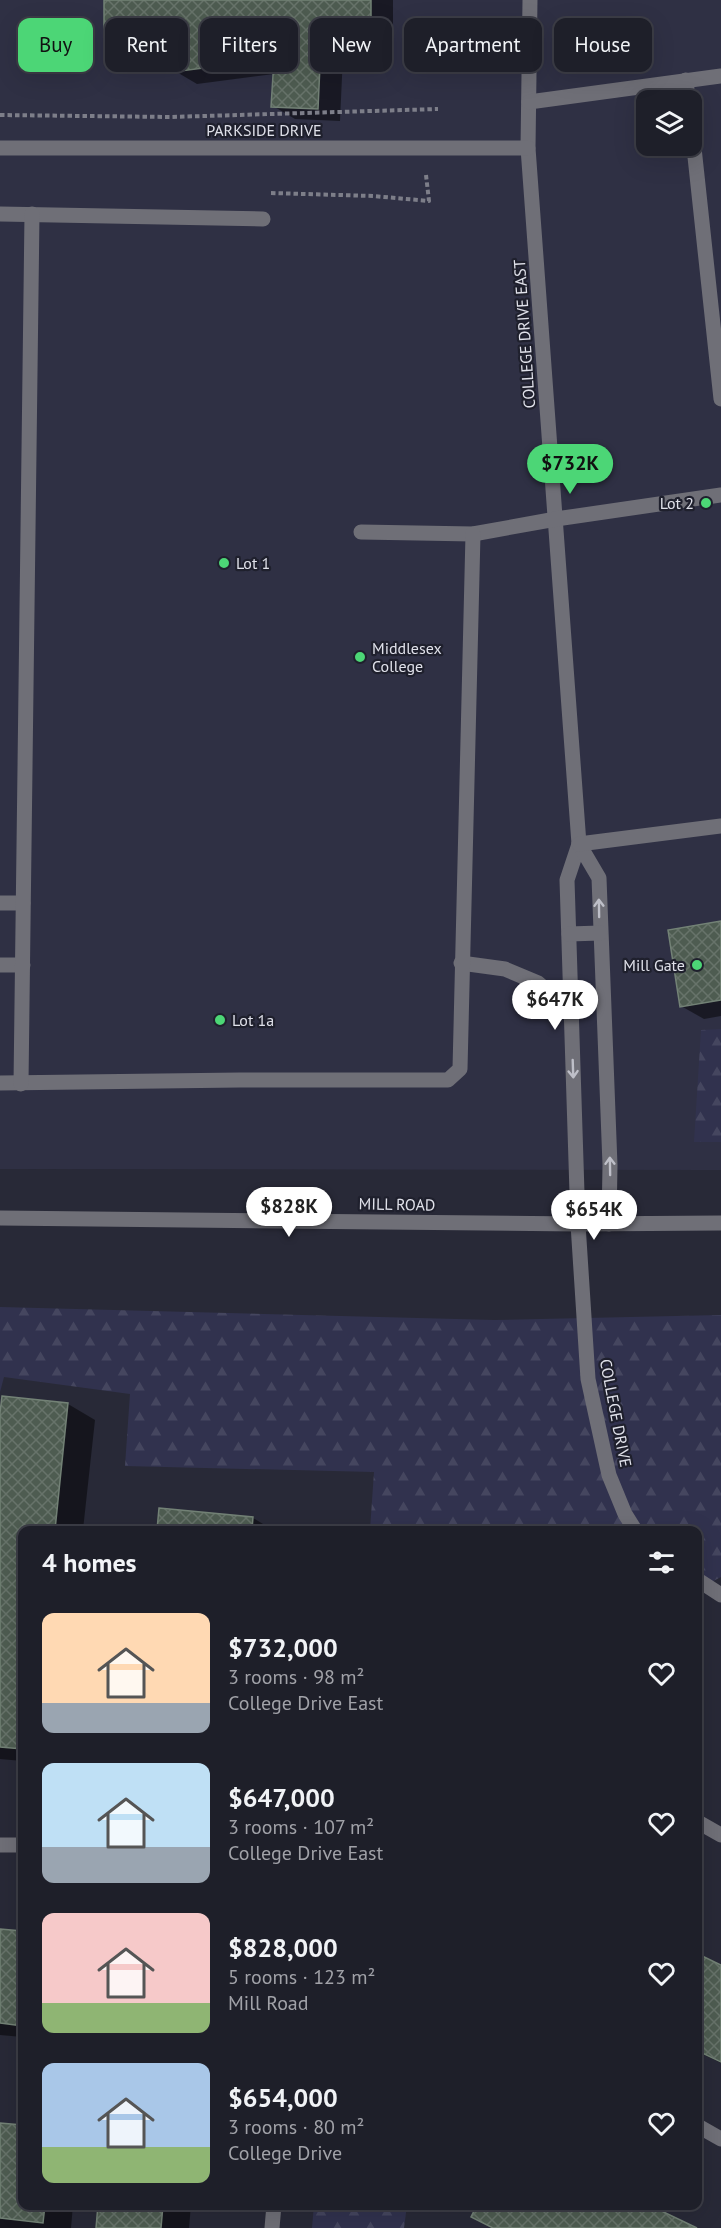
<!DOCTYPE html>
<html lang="en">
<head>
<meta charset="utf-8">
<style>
  body { margin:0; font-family:"PT Sans",sans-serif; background:#262731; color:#f1f3f6; height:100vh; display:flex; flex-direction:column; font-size:22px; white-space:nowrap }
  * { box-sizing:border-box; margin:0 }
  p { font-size:20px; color:#a1a2a8 }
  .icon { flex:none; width:33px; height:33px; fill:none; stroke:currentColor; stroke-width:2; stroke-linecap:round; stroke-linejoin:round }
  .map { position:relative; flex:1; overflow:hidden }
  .panel { position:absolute; left:18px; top:1526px; width:684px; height:684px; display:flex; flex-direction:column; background:#1e1f29; border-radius:12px; box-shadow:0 6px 24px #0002,0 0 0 2px #3c3d46 }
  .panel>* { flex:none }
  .top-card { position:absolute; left:18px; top:18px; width:686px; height:54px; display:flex; gap:12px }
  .buttons { position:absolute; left:636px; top:90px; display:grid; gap:12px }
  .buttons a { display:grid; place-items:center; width:66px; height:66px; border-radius:12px; background:#1e1f29; box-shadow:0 6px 24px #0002,0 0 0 2px #3c3d46; font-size:30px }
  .price { position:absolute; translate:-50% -51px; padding:0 14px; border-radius:21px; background:#fff; color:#222; font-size:20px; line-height:39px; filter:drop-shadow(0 2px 3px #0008) }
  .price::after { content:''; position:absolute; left:50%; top:36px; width:18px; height:14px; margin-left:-9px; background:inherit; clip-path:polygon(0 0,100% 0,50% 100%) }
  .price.selected { background:#4cd676; color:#111 }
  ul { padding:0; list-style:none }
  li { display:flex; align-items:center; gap:18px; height:150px; padding:0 24px }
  li span { display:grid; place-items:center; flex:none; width:168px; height:120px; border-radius:12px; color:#555 }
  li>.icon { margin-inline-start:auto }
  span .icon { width:72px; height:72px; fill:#fffc; stroke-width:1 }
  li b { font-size:26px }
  h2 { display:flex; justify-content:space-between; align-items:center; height:72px; padding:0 24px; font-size:26px }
  .tag { padding:0 21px; border-radius:12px; background:#1e1f29; box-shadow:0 6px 24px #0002,0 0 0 2px #3c3d46; font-size:21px; line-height:54px }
  .tag.selected { background:#4cd676; color:#111 }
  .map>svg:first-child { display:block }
  .built { fill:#2f3044; fill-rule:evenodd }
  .forest { fill:url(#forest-firs) }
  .shadow { fill:#0007 }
  .building { fill:url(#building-cross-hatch); stroke:#738276; stroke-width:1.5 }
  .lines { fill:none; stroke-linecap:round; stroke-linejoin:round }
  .path { stroke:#7d7e89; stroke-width:4; stroke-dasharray:4.5 3; stroke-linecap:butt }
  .minor { stroke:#6f6f77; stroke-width:15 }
  .oneway { stroke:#bebfc8 }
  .poi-dot { fill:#4cd676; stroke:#1f202d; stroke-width:2 }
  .labels { text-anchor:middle; stroke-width:4.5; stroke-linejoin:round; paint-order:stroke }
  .street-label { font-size:16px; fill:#e0e1ea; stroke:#1f202d }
  .poi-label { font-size:16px; fill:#e0e1ea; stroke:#1f202d; text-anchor:start }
</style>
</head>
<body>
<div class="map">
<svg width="721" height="2228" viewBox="0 0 721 2228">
  <defs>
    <pattern id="forest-firs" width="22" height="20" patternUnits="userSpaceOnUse" patternTransform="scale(1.5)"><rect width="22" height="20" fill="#31324e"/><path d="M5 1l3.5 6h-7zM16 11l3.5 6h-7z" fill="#45465f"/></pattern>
    <pattern id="building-cross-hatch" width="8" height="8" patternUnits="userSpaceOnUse" patternTransform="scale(1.5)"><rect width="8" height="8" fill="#4e5c51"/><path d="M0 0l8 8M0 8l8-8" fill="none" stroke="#67736a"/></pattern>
  </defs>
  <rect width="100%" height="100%" fill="#282937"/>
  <!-- built -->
  <path class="built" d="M0 0H721V1170L0 1169ZM646 100H692V146H646Z"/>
  <!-- forest -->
  <g class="forest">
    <path d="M721 1029V1142H694L701 1030Z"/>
    <path d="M0 1307 494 1320 721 1315V1577L698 1589V1530H370L374 1472 125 1466 130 1394 4 1377 0 1392Z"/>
    <path d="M314 2205H407L404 2228H312Z"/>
  </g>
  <!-- shadow -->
  <g class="shadow">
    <path d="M106 0H393V55H343L340 121 295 119 273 106 274 74 197 84 175 71 174 50 127 49 105 36Z"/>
    <path d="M721 923V1016L704 1019 681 1006Z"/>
    <path d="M3 1397 68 1404 95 1420 83 1530H22V1761L0 1759V1427Z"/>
    <path d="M253 1518 273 1530H159Z"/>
    <path d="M0 1930 22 1933V2037L0 2035Z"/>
    <path d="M698 1955 721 1966V2063L698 2052Z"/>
    <path d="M0 2124 22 2127V2205H73L71 2228H0Z"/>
    <path d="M100 2205H191L189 2228H97Z"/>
  </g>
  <!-- building -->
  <g class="building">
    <path d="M104 0H371V43H321L318 109 271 107 274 59 173 72 172 38 104 37Z"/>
    <path d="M721 921V1000L680 1007 668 930Z"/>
    <path d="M2 1396 68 1403 55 1530H22V1749L0 1747V1413Z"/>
    <path d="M159 1508 253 1517 252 1530H157Z"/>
    <path d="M0 1929 22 1931V2026L0 2023Z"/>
    <path d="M698 1954 721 1965V2062L698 2051Z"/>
    <path d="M0 2123 22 2125V2205H45L43 2223 0 2218Z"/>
    <path d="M98 2205H163L161 2228H96Z"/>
    <path d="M477 2205H649L697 2228H493L471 2217Z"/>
  </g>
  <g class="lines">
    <!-- path -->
    <g class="path">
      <path d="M0 115 171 117 438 109"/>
      <path d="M271 193 373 196 429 201 426 175"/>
    </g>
    <!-- minor -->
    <g class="minor">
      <path d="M530 0 528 148 579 844 567 880 578 1224 588 1379 609 1475 625 1514 635 1530"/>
      <path d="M686 80 688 100"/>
      <path d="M529 102 721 76"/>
      <path d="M692 129 721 399"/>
      <path d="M0 148H528"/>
      <path d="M0 214 263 219"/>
      <path d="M361 532 473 534 556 519 721 495"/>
      <path d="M579 844 599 878 610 1165 609 1224"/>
      <path d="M579 844 721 826"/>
      <path d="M0 903H23"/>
      <path d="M569 934 600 933"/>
      <path d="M461 963 505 969 538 983 571 1011"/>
      <path d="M0 965H23"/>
      <path d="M0 1083 240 1080H448L460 1069 473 534"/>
      <path d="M21 1084 32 214"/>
      <path d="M0 1218 578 1224 721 1223"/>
      <path d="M698 1580 721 1595"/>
      <path d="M698 1822 721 1835"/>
      <path d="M0 1845H22"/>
      <path d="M698 2126 721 2139"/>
      <path d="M272 2228 274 2205"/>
    </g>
  </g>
  <!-- one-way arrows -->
  <defs><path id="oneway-shaft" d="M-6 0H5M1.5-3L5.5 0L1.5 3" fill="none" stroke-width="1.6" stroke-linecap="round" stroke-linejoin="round" transform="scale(1.5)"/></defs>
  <g class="oneway">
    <use href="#oneway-shaft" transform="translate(599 908) rotate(-91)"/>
    <use href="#oneway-shaft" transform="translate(573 1069) rotate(88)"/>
    <use href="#oneway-shaft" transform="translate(610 1166) rotate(-91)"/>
  </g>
  <!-- markers -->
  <g class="poi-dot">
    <circle cx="706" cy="503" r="6"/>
    <circle cx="224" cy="563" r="6"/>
    <circle cx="360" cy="657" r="6"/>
    <circle cx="697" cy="965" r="6"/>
    <circle cx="220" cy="1020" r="6"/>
  </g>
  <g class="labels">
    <!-- street labels -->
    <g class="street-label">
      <text x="264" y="136">PARKSIDE DRIVE</text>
      <text transform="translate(524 334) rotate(-94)" y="6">COLLEGE DRIVE EAST</text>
      <text transform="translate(397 1204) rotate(1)" y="6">MILL ROAD</text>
      <text transform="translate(616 1413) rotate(79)" y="6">COLLEGE DRIVE</text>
    </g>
    <!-- poi labels -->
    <g class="poi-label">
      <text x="694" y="509" text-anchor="end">Lot 2</text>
      <text x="236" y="569">Lot 1</text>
      <text x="372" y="654">Middlesex<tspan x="372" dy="18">College</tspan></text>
      <text x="685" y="971" text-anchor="end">Mill Gate</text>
      <text x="232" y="1026">Lot 1a</text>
    </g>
  </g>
</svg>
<div class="buttons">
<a><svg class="icon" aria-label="layers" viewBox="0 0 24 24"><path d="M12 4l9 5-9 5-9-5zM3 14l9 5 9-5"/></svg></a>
</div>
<b class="price selected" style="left:570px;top:495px">$732K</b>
<b class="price" style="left:555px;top:1031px">$647K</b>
<b class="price" style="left:289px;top:1238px">$828K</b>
<b class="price" style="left:594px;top:1241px">$654K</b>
<div class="top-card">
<a class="tag selected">Buy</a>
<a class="tag">Rent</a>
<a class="tag">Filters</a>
<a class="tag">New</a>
<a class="tag">Apartment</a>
<a class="tag">House</a>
</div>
<section class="panel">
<h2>4 homes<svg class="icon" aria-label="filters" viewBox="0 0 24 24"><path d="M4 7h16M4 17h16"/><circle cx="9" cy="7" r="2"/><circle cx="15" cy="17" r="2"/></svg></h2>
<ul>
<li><span style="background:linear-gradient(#ffd9b3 75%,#9aa5b1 0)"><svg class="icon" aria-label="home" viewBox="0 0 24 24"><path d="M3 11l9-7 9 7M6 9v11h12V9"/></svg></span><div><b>$732,000</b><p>3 rooms · 98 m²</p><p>College Drive East</p></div><svg class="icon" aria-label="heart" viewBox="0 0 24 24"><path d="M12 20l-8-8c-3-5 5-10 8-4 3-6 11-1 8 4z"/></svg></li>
<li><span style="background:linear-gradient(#bfe0f5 70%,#9aa5b1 0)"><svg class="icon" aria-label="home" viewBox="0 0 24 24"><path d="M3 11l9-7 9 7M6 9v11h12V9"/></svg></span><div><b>$647,000</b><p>3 rooms · 107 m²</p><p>College Drive East</p></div><svg class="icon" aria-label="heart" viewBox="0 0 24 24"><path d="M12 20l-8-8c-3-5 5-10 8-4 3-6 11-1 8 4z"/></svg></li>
<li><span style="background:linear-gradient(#f6c9c9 75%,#8fb573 0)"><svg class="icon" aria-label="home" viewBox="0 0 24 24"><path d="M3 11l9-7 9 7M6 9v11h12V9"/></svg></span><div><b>$828,000</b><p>5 rooms · 123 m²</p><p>Mill Road</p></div><svg class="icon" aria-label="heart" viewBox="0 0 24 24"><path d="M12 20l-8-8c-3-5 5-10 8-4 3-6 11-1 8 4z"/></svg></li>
<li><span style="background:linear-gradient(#a9c7e8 70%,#8fb573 0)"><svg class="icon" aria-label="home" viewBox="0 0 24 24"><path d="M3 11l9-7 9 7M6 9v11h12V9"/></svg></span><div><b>$654,000</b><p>3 rooms · 80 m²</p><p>College Drive</p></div><svg class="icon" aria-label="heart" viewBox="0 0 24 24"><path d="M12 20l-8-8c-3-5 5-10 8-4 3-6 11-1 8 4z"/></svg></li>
</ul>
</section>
</div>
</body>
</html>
